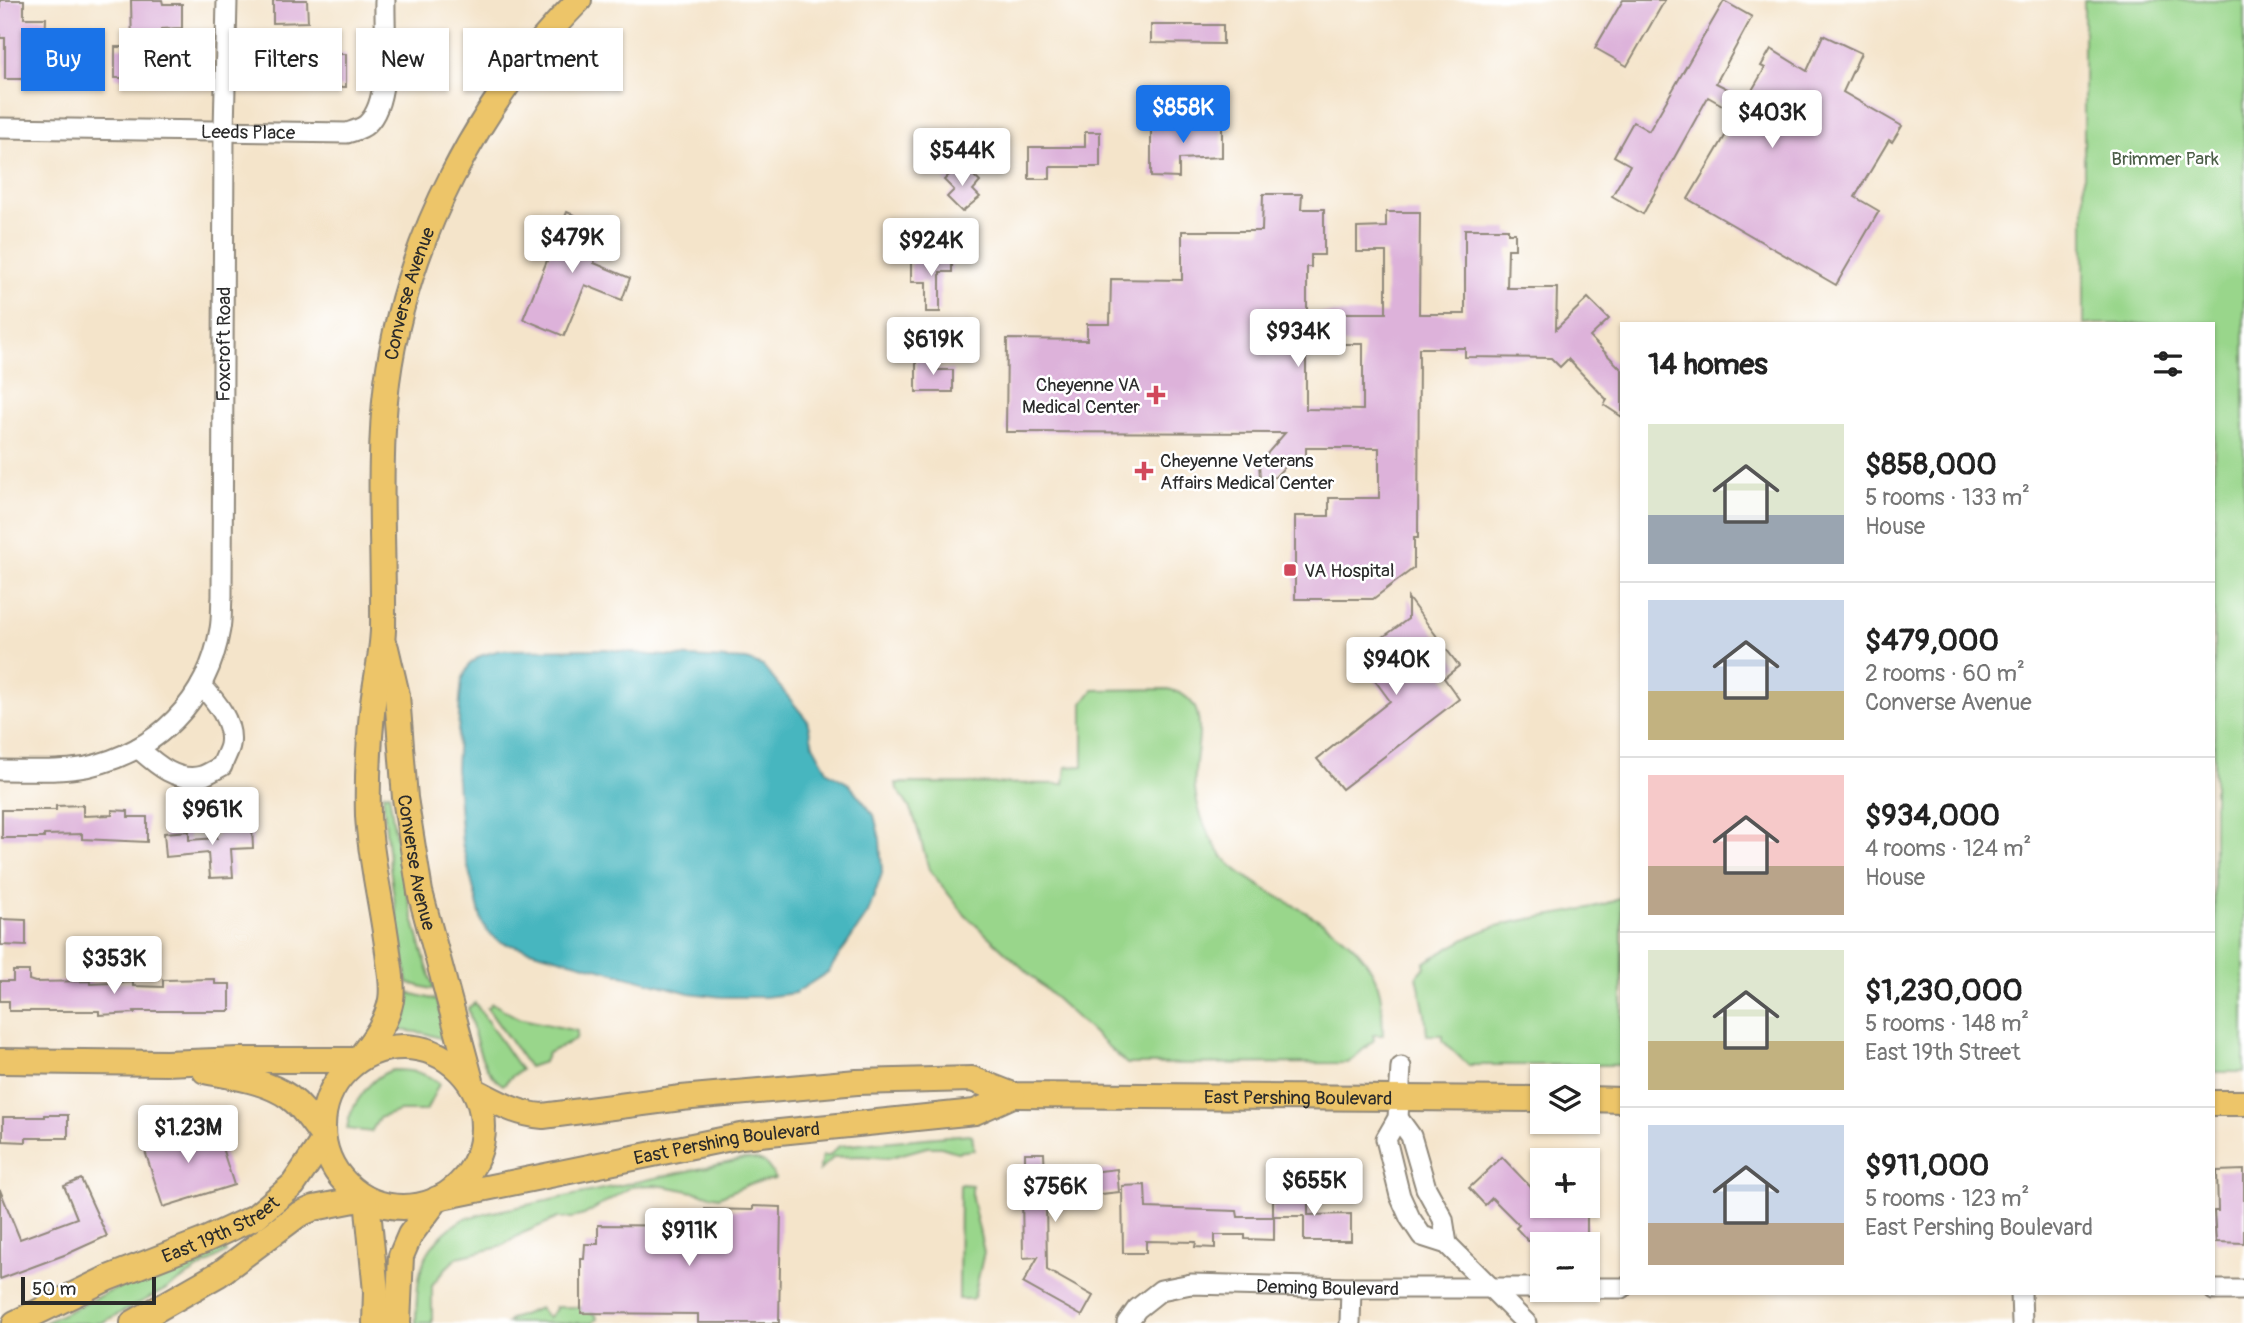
<!DOCTYPE html>
<html lang="en">
<head>
<meta charset="utf-8">
<style>
  body { margin:0; font-family:Pangolin,sans-serif; background:#f6f6f6; color:#222; height:100vh; display:flex; flex-direction:column; font-size:26px; white-space:nowrap }
  * { box-sizing:border-box; margin:0 }
  p { font-size:23px; color:#767676 }
  .icon { flex:none; width:38px; height:38px; fill:none; stroke:currentColor; stroke-width:2; stroke-linecap:round; stroke-linejoin:round }
  .map { position:relative; flex:1; overflow:hidden }
  .drawer { position:absolute; left:1620px; top:322px; width:595px; height:973px; display:flex; flex-direction:column; background:#fff; border-radius:0px; box-shadow:0 2px 5px #0004 }
  .drawer>* { flex:none }
  .guide { position:absolute; left:21px; top:28px; width:665px; height:63px; display:flex; gap:14px }
  .buttons { position:absolute; left:1530px; top:1064px; display:grid; gap:14px }
  .buttons a { display:grid; place-items:center; width:70px; height:70px; border-radius:0px; background:#fff; box-shadow:0 2px 5px #0004; font-size:35px }
  .scale { position:absolute; left:21px; bottom:18px; width:135px; box-sizing:border-box; padding-left:7px; border:4px solid #2b2b2b; border-top:0; font-size:19px; line-height:24px; white-space:nowrap; color:#2b2b2b; -webkit-text-stroke:5px #fff; paint-order:stroke }
  .price { position:absolute; translate:-50% -60px; padding:0 16px; border-radius:7px; background:#fff; color:#222; font-size:23px; line-height:46px; filter:drop-shadow(0 2px 4px #0008) }
  .price::after { content:''; position:absolute; left:50%; top:42px; width:21px; height:16px; margin-left:-10px; background:inherit; clip-path:polygon(0 0,100% 0,50% 100%) }
  .price.active { background:#1a73e8; color:#fff }
  ul { padding:0; list-style:none }
  li { display:flex; align-items:center; gap:21px; height:175px; padding:0 28px }
  li+li { border-top:2px solid #e0e0e0 }
  li span { display:grid; place-items:center; flex:none; width:196px; height:140px; border-radius:0px; color:#555 }
  li>.icon { margin-inline-start:auto }
  span .icon { width:84px; height:84px; fill:#fffc; stroke-width:1 }
  li b { font-size:30px }
  h2 { display:flex; justify-content:space-between; align-items:center; height:84px; padding:0 28px; font-size:30px }
  .chip { padding:0 24px; border-radius:0px; background:#fff; box-shadow:0 2px 5px #0004; font-size:24px; line-height:63px }
  .chip.active { background:#1a73e8; color:#fff }
  .map>svg:first-child { display:block }
  .green { fill:#99d68b; stroke:#62805b; stroke-width:2 }
  .water { fill:#47b6bf; stroke:#397075; stroke-width:2 }
  .building { fill:#ddb2da; fill-rule:evenodd }
  .lines { fill:none; stroke-linecap:round; stroke-linejoin:round }
  .minor-casing { stroke:#90887a; stroke-width:23 }
  .major-casing { stroke:#90887a; stroke-width:28 }
  .minor { stroke:#fff; stroke-width:19 }
  .major { stroke:#edc569; stroke-width:24 }
  .poi-dot { fill:#d1495b; stroke:#fff; stroke-width:2.5 }
  .labels { text-anchor:middle; stroke-width:5; stroke-linejoin:round; paint-order:stroke }
  .street-label { font-size:19px; fill:#2b2b2b; stroke:#fff }
  .park-label { font-size:19px; fill:#4c5e48; stroke:#fff }
  .poi-label { font-size:19px; fill:#2b2b2b; stroke:#fff; text-anchor:start }
</style>
</head>
<body>
<div class="map">
<svg width="2244" height="1323" viewBox="0 0 2244 1323">
  <rect width="100%" height="100%" fill="#fff"/>
  <filter id="ink" filterUnits="userSpaceOnUse"><feTurbulence type="fractalNoise" baseFrequency=".0143" numOctaves="2"/><feDisplacementMap in="SourceGraphic" scale="14" xChannelSelector="R" yChannelSelector="G"/><feConvolveMatrix kernelMatrix="1 2 1 2 8 2 1 2 1" color-interpolation-filters="sRGB"/></filter>
  <filter id="wash" filterUnits="userSpaceOnUse"><feTurbulence type="fractalNoise" baseFrequency=".00686" numOctaves="4" result="noise"/><feDisplacementMap in="SourceGraphic" scale="28" xChannelSelector="R" yChannelSelector="G"/><feGaussianBlur stdDeviation="1.57" result="paint"/><feColorMatrix in="noise" values="0 0 0 0 0 0 0 0 0 0 0 0 0 0 0 0 0 1.4 0 .05"/><feComposite in="paint" operator="in"/></filter>
  <g filter="url(#wash)">
    <rect width="100%" height="100%" fill="#f4e4ca"/>
    <!-- green -->
    <g class="green">
      <path d="M2084 0H2244V1072H2214V324H2084Z"/>
      <path d="M1168 689C1219 701 1191 752 1195 789 1198 813 1206 833 1220 853 1232 869 1249 879 1265 889 1309 916 1368 938 1380 993 1383 1007 1382 1021 1383 1035H1373L1374 1040 1348 1063 1127 1064 965 915 929 869 915 820 909 807 897 789 896 783 1064 784 1066 767 1083 766V703L1093 690Z"/>
      <path d="M389 793C398 860 412 924 434 988L431 989 408 983C397 920 387 858 383 794Z"/>
      <path d="M1622 898V1065H1468L1443 1041V1035H1427L1425 1014 1417 976 1425 967 1424 963C1449 948 1473 932 1501 925 1542 915 1583 913 1622 898Z"/>
      <path d="M409 993 437 1000 449 1041 424 1033 399 1030 406 1016Z"/>
      <path d="M475 1003 521 1070 510 1078 503 1085C479 1071 475 1033 468 1008Z"/>
      <path d="M492 1003 518 1018 577 1031 576 1039 548 1053 544 1062 529 1067 487 1008Z"/>
      <path d="M394 1070C411 1070 426 1072 439 1084L426 1111H399L379 1118 371 1132 347 1129C349 1107 372 1074 394 1070Z"/>
      <path d="M969 1134 972 1135 974 1150 957 1152 941 1147H927L888 1158 862 1156 834 1157 819 1171 822 1156H829L839 1146Z"/>
      <path d="M745 1159C762 1158 769 1164 775 1179L749 1184 719 1197 669 1187 654 1185 633 1186 584 1215 572 1218H558L523 1233 500 1247 458 1257 446 1268 432 1285V1323H416C417 1273 419 1245 465 1218Z"/>
      <path d="M960 1184 972 1185V1199L984 1252 974 1297 971 1299H959Z"/>
      <path d="M223 1244 226 1252 165 1290 101 1323H44L104 1294Z"/>
      <path d="M555 1307H578L596 1315 597 1319 592 1323H507L511 1319 540 1308 548 1318 556 1309Z"/>
    </g>
    <!-- water -->
    <path class="water" d="M606 649 651 655 747 660 763 666 807 720 813 745 828 772 849 784 874 815 880 839 882 873 868 913 828 972 795 993 765 997H722L689 993 500 942 487 931 482 922 462 843 456 768 460 699 462 680 469 665 480 656 500 650Z"/>
    <g id="blocks">
      <!-- building -->
      <g class="building">
        <path d="M0 0H24V18H46L44 79H5V38H0Z"/>
        <path d="M131 0H162L163 4H182V28L161 29 160 57 178 58V74L136 73V78H115V47H132Z"/>
        <path d="M273 0H307L308 22 273 23Z"/>
        <path d="M1623 0H1665L1627 66 1595 48Z"/>
        <path d="M1724 1 1752 17 1716 83 1747 99 1765 68 1761 66 1771 49 1807 71 1823 35 1861 53 1843 92 1902 126 1892 142 1889 140 1855 197 1879 211 1836 285 1688 199 1738 114 1708 97 1643 214 1612 196 1630 165 1614 156 1633 122 1649 131Z"/>
        <path d="M1151 25H1223V44L1151 43Z"/>
        <path d="M297 46H322V54H346V87L267 86 268 53 297 54Z"/>
        <path d="M1151 121 1222 122V157L1179 159V178L1151 177Z"/>
        <path d="M1085 132H1100V167H1050V179H1029V147H1085Z"/>
        <path d="M961 163 980 182 973 190 980 197 962 212 947 197 954 190 944 180Z"/>
        <path d="M1263 194H1302L1301 209H1324V255H1311V267H1307V313H1386V252H1357V228L1386 227V212H1420L1419 314H1465V229H1508V233H1515V249H1508L1507 288H1557L1556 329 1588 298 1609 319 1590 337 1622 370V417L1604 405 1607 400 1568 359 1560 367 1551 358 1465 357V348H1419L1418 538H1414V568L1373 599H1295V516H1329V498H1379V448H1306V456H1295L1275 477 1260 478 1259 463 1285 433 1006 432 1007 339 1087 340V324H1110L1111 279 1182 280V231H1262ZM1306 344H1363V410L1306 409Z"/>
        <path d="M567 212 607 229 594 263 630 278 622 300 585 285 564 336 523 319Z"/>
        <path d="M926 257H952V272H940V312H926V282H911V260H926Z"/>
        <path d="M916 358H937V370H953V392H916Z"/>
        <path d="M1408 598 1459 666 1444 678 1459 699 1342 789 1317 759 1390 701 1357 656 1408 619Z"/>
        <path d="M83 805V816L112 815V810L128 811V817H147V842L82 839V834L44 835V838H2V810H56V806Z"/>
        <path d="M231 821 232 828 252 827 253 848 231 849 233 877 210 878 208 853 166 857 164 833 189 831V840L217 838 216 823Z"/>
        <path d="M1 919 26 920V946L1 945Z"/>
        <path d="M13 971H29V980L35 982 90 981V984L133 982V986L163 987V980L215 979V984H230V1011H134L135 1013 99 1015V1011H9V1001H0V981H13Z"/>
        <path d="M45 1115H68V1138H26V1142L3 1141V1117H45Z"/>
        <path d="M214 1123 234 1185 163 1207 143 1145Z"/>
        <path d="M1025 1153H1044L1045 1177 1117 1169 1119 1192 1046 1200 1047 1270 1093 1296 1082 1316 1023 1283 1038 1257 1023 1258 1022 1191H1025Z"/>
        <path d="M1502 1157 1542 1199V1206H1587V1241H1528L1516 1228 1519 1225 1492 1198 1485 1205 1469 1188Z"/>
        <path d="M2244 1170V1243L2216 1242 2214 1211H2218L2217 1171Z"/>
        <path d="M81 1179 107 1236 67 1254 0 1279V1190L20 1239 77 1218 64 1186Z"/>
        <path d="M1145 1185 1146 1208 1237 1211 1238 1217H1274V1240L1245 1239V1235H1215V1248L1195 1247 1196 1242 1146 1241V1253H1123L1122 1186Z"/>
        <path d="M1290 1185H1308V1215L1351 1214V1241H1304V1216H1273V1200H1289Z"/>
        <path d="M753 1206 781 1207 779 1323H698V1314L581 1313V1259H584L585 1244H598V1225L705 1226V1209L753 1210Z"/>
      </g>
    </g>
  </g>
  <g filter="url(#ink)">
    <use href="#blocks" fill-opacity="0" stroke="#90887a" stroke-width="2"/>
    <g class="lines">
      <!-- minor casing -->
      <g class="minor-casing">
        <g id="minor">
          <path id="s1" d="M0 128 347 133C353 131 362 129 367 124 392 101 384 32 385 0"/>
          <path d="M138 748C155 763 176 783 202 776 208 774 216 769 222 766 224 759 229 751 230 745 234 722 215 700 201 685"/>
          <path id="s2" d="M0 770C28 770 58 772 86 767 157 752 208 701 220 629 222 619 221 607 222 597L224 131 227 0"/>
          <path d="M1401 1067 1398 1118 1386 1139 1400 1196 1410 1218 1422 1236 1447 1244 1526 1323"/>
          <path d="M1398 1118 1411 1136 1426 1188 1443 1219 1447 1244"/>
          <path d="M1587 1288H1622"/>
          <path d="M2214 1290H2244"/>
          <path d="M2021 1293 2022 1323"/>
          <path id="s3" d="M1127 1323 1137 1309 1161 1290 1191 1284 1351 1288H1542"/>
          <path d="M1350 1323 1351 1288"/>
        </g>
      </g>
      <!-- major casing -->
      <g class="major-casing">
        <g id="major">
          <path id="s4" d="M386 648 397 695 405 798 420 892 471 1081"/>
          <circle cx="403" cy="1127" r="80"/>
          <path id="s5" d="M359 1059C372 1041 387 1023 391 1000 393 988 391 974 389 961 384 912 371 865 368 816 367 778 369 740 373 703 376 679 382 655 383 630 384 548 377 465 387 382 406 240 478 102 579 0"/>
          <path d="M0 1061 166 1063 239 1060H357"/>
          <path d="M205 1071C233 1077 265 1080 289 1097 303 1107 312 1122 322 1135"/>
          <path id="s6" d="M475 1091C499 1103 516 1114 543 1116L681 1098 857 1082 972 1079 1013 1095 1542 1099"/>
          <path d="M1587 1099 1622 1100"/>
          <path d="M2214 1103H2244"/>
          <path id="s7" d="M442 1197 741 1136 975 1112 1013 1095"/>
          <path d="M367 1199 376 1292 375 1323"/>
          <path id="s8" d="M15 1323 108 1278 203 1241 255 1217 293 1185 323 1141"/>
          <path d="M133 1323 219 1274 298 1215 314 1208 365 1198"/>
          <path d="M398 1323 401 1256 410 1235 437 1199"/>
        </g>
      </g>
      <!-- minor -->
      <use href="#minor" class="minor"/>
      <!-- major -->
      <use href="#major" class="major"/>
    </g>
  </g>
  <!-- markers -->
  <g class="poi-dot">
    <path d="M1152.5 384.5h7v7h7v7h-7v7h-7v-7h-7v-7h7z"/>
    <path d="M1140.5 460.5h7v7h7v7h-7v7h-7v-7h-7v-7h7z"/>
    <rect x="1283" y="563" width="14" height="14" rx="3.5"/>
  </g>
  <g class="labels">
    <!-- street labels -->
    <g class="street-label">
      <text dy="7" stroke="none"><textPath href="#s1" startOffset="248">Leeds Place</textPath></text>
      <text dy="7" stroke="none"><textPath href="#s5" startOffset="780">Converse Avenue</textPath></text>
      <text dy="7" stroke="none"><textPath href="#s2" startOffset="576">Foxcroft Road</textPath></text>
      <text dy="7" stroke="none"><textPath href="#s4" startOffset="217">Converse Avenue</textPath></text>
      <text dy="7" stroke="none"><textPath href="#s6" startOffset="833">East Pershing Boulevard</textPath></text>
      <text dy="7" stroke="none"><textPath href="#s7" startOffset="290">East Pershing Boulevard</textPath></text>
      <text dy="7" stroke="none"><textPath href="#s8" startOffset="226">East 19th Street</textPath></text>
      <text dy="7" stroke="none"><textPath href="#s3" startOffset="215">Deming Boulevard</textPath></text>
    </g>
    <!-- park labels -->
    <g class="park-label">
      <text x="2165" y="165">Brimmer Park</text>
    </g>
    <!-- poi labels -->
    <g class="poi-label">
      <text x="1140" y="391" text-anchor="end">Cheyenne VA<tspan x="1140" dy="22">Medical Center</tspan></text>
      <text x="1160" y="467">Cheyenne Veterans<tspan x="1160" dy="22">Affairs Medical Center</tspan></text>
      <text x="1304" y="577">VA Hospital</text>
    </g>
  </g>
</svg>
<div class="buttons">
<a><svg class="icon" aria-label="layers" viewBox="0 0 24 24"><path d="M12 4l9 5-9 5-9-5zM3 14l9 5 9-5"/></svg></a>
<a>+</a>
<a>−</a>
</div>
<div class="scale">50 m</div>
<b class="price active" style="left:1183px;top:145px">$858K</b>
<b class="price" style="left:1772px;top:150px">$403K</b>
<b class="price" style="left:962px;top:188px">$544K</b>
<b class="price" style="left:572px;top:275px">$479K</b>
<b class="price" style="left:931px;top:278px">$924K</b>
<b class="price" style="left:1298px;top:369px">$934K</b>
<b class="price" style="left:933px;top:377px">$619K</b>
<b class="price" style="left:1396px;top:697px">$940K</b>
<b class="price" style="left:212px;top:847px">$961K</b>
<b class="price" style="left:114px;top:996px">$353K</b>
<b class="price" style="left:188px;top:1165px">$1.23M</b>
<b class="price" style="left:1314px;top:1218px">$655K</b>
<b class="price" style="left:1055px;top:1224px">$756K</b>
<b class="price" style="left:689px;top:1268px">$911K</b>
<div class="guide">
<a class="chip active">Buy</a>
<a class="chip">Rent</a>
<a class="chip">Filters</a>
<a class="chip">New</a>
<a class="chip">Apartment</a>
</div>
<section class="drawer">
<h2>14 homes<svg class="icon" aria-label="filters" viewBox="0 0 24 24"><path d="M4 7h16M4 17h16"/><circle cx="9" cy="7" r="2"/><circle cx="15" cy="17" r="2"/></svg></h2>
<ul>
<li><span style="background:linear-gradient(#dfe7d0 65%,#9aa5b1 0)"><svg class="icon" aria-label="home" viewBox="0 0 24 24"><path d="M3 11l9-7 9 7M6 9v11h12V9"/></svg></span><div><b>$858,000</b><p>5 rooms · 133 m²</p><p>House</p></div></li>
<li><span style="background:linear-gradient(#c9d6e8 65%,#c2b280 0)"><svg class="icon" aria-label="home" viewBox="0 0 24 24"><path d="M3 11l9-7 9 7M6 9v11h12V9"/></svg></span><div><b>$479,000</b><p>2 rooms · 60 m²</p><p>Converse Avenue</p></div></li>
<li><span style="background:linear-gradient(#f6c9c9 65%,#b9a48a 0)"><svg class="icon" aria-label="home" viewBox="0 0 24 24"><path d="M3 11l9-7 9 7M6 9v11h12V9"/></svg></span><div><b>$934,000</b><p>4 rooms · 124 m²</p><p>House</p></div></li>
<li><span style="background:linear-gradient(#dfe7d0 65%,#c2b280 0)"><svg class="icon" aria-label="home" viewBox="0 0 24 24"><path d="M3 11l9-7 9 7M6 9v11h12V9"/></svg></span><div><b>$1,230,000</b><p>5 rooms · 148 m²</p><p>East 19th Street</p></div></li>
<li><span style="background:linear-gradient(#c9d6e8 70%,#b9a48a 0)"><svg class="icon" aria-label="home" viewBox="0 0 24 24"><path d="M3 11l9-7 9 7M6 9v11h12V9"/></svg></span><div><b>$911,000</b><p>5 rooms · 123 m²</p><p>East Pershing Boulevard</p></div></li>
</ul>
</section>
</div>
</body>
</html>
